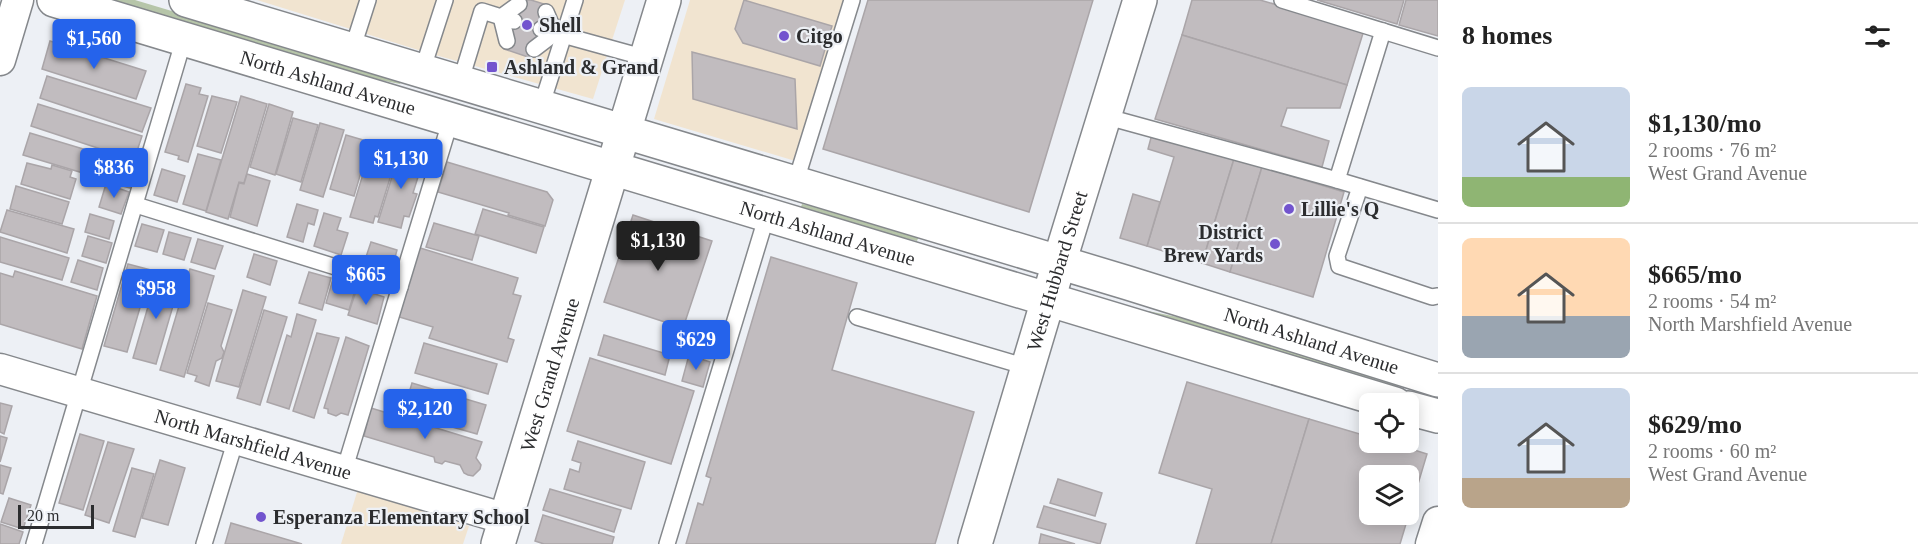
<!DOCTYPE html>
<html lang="en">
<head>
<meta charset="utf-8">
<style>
  body { margin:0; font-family:Georgia,serif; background:#f2f2f2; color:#222; height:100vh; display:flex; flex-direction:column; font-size:22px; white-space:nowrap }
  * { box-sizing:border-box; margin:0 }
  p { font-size:20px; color:#767676 }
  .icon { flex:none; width:33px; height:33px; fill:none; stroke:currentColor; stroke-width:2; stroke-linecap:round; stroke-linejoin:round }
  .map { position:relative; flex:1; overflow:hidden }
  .details { display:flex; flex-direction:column; background:#fff; width:480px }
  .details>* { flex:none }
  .buttons { position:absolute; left:1359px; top:393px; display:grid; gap:12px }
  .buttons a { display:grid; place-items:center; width:60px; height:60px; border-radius:9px; background:#fff; box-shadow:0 3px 15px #0003; font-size:30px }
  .scale { position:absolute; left:18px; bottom:15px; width:76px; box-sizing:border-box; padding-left:6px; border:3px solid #2c2d2f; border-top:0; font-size:16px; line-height:21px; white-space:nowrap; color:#2c2d2f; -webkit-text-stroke:4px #edf0f5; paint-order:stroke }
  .price { position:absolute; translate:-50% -51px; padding:0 14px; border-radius:6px; background:#2563eb; color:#fff; font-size:20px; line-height:39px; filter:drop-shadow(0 2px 3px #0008) }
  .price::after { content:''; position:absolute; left:50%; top:36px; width:18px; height:14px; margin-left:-9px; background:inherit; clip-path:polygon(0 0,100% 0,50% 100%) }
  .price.selected { background:#222; color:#fff }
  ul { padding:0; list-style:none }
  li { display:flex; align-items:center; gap:18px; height:150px; padding:0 24px }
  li+li { border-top:2px solid #e0e0e0 }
  li span { display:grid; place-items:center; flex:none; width:168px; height:120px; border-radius:9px; color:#555 }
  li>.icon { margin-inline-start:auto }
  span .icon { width:72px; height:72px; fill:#fffc; stroke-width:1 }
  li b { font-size:26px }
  h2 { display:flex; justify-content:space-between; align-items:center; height:72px; padding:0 24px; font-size:26px }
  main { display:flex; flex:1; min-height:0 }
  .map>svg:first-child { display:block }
  .commercial { fill:#f1e4d0 }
  .green { fill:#b6c5a9 }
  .building { fill:#c1bcbf; stroke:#aaa5a8; stroke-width:1.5; fill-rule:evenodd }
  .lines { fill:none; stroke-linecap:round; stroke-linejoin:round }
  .service-casing { stroke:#85888c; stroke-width:18 }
  .minor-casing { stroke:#85888c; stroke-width:33 }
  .tertiary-casing { stroke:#85888c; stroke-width:36 }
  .secondary-casing { stroke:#85888c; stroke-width:36 }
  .service { stroke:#fff; stroke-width:15 }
  .minor { stroke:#fff; stroke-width:30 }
  .tertiary { stroke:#fff; stroke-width:33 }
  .secondary { stroke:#fff; stroke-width:33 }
  .poi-dot { fill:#7254ce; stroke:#edf0f5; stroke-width:2 }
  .labels { text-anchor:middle; stroke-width:4.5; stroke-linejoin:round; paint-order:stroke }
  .poi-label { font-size:20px; font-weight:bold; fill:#2c2d2f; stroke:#edf0f5; text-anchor:start }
  .street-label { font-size:20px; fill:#2c2d2f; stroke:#edf0f5 }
</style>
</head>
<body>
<main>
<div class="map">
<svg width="1438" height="544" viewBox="0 0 1438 544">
  <rect width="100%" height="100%" fill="#edf0f5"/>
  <!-- commercial -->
  <g class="commercial">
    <path d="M257 0H625L593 99 428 53Z"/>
    <path d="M690 0H852L802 163 654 119Z"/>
    <path d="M358 489 469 526 463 544H341Z"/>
  </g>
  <!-- green -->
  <g class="green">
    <path d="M105 0H135L402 80 400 84 349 74Z"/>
    <path d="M802 204 829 209 919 236 917 241 861 228 800 210Z"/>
    <path d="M1148 311 1197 321 1398 381 1396 390 1147 314Z"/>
  </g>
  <!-- building -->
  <g class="building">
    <path d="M520 0H531L547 5 531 58 504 49Z"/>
    <path d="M744 0 832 26 820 66 743 43 735 29Z"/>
    <path d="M868 0H1093L1029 212 823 149Z"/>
    <path d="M1192 0H1260L1364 30 1347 85 1182 35Z"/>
    <path d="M1317 0H1404L1397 24Z"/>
    <path d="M1406 0H1438V36L1399 25Z"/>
    <path d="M1182 35 1347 85 1340 108H1287L1281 126 1329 141 1322 167 1155 119Z"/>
    <path d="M50 41 146 71 136 99 42 69Z"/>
    <path d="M692 52 795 79 797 129 693 99Z"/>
    <path d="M47 76 151 108 142 132 40 98Z"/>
    <path d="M186 84 201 88 199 94 208 96 188 162 178 159 179 156 165 152Z"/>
    <path d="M212 96 237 102 221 153 197 146Z"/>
    <path d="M241 96 267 104 244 183 239 182 228 219 206 212Z"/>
    <path d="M38 104 142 136 134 160 31 126Z"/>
    <path d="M269 104 293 112 275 175 250 167Z"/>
    <path d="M293 118 318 125 301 182 276 174Z"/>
    <path d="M320 123 344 130 323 197 300 190Z"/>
    <path d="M30 133 90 151 83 173 23 155Z"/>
    <path d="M1152 134 1234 159 1202 263 1147 246 1174 157 1148 149Z"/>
    <path d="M346 135 370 142 354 196 330 189Z"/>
    <path d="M373 141 399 149 378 217 375 216 373 223 350 217Z"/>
    <path d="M400 151 424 158 413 193 417 194 409 217 404 216 401 228 378 222Z"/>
    <path d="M198 154 221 160 206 211 183 204Z"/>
    <path d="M112 158 136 166 130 188 105 181Z"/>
    <path d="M1234 159 1262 167 1230 272 1202 263Z"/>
    <path d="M447 162 547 192 553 200 545 226 508 215 509 213 438 192Z"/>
    <path d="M27 163 51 169 52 165 72 171 70 177 76 179 70 199 21 184Z"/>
    <path d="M1262 167 1344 192 1313 297 1230 272Z"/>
    <path d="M162 169 185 176 177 202 154 195Z"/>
    <path d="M247 174 270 181 257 226 230 217 239 183 244 184Z"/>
    <path d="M106 184 129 192 121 214 99 207Z"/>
    <path d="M16 186 69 202 62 224 10 209Z"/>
    <path d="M1133 194 1160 202 1147 246 1120 238Z"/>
    <path d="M297 204 318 210 314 225 308 223 303 242 287 237Z"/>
    <path d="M483 209 544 227 536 253 475 234Z"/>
    <path d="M7 210 74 229 67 253 0 232Z"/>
    <path d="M324 213 341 218 337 230 348 233 341 255 314 246Z"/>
    <path d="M90 214 114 221 109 239 85 232Z"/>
    <path d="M633 215 712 241 683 328 604 302Z"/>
    <path d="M434 223 479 236 472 260 426 247Z"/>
    <path d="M142 224 164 230 157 252 135 246Z"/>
    <path d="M169 232 191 238 184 260 163 254Z"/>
    <path d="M88 236 112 243 106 263 82 256Z"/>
    <path d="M0 237 69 258 62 280 0 262Z"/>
    <path d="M198 239 223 246 215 269 191 262Z"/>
    <path d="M371 242 397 250 391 272 364 263Z"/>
    <path d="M417 247 518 278 513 294 521 296 508 338 514 340 507 362 429 338 433 327 396 316Z"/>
    <path d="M254 254 277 261 270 285 247 277Z"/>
    <path d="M771 257 857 283 832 370 974 412 935 544H686L698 503 703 505 711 478 706 476Z"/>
    <path d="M78 260 103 268 97 290 71 282Z"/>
    <path d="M128 264 151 270 127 352 104 346Z"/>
    <path d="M190 269 214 276 184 377 160 370Z"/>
    <path d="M15 271 97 296 82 349 0 324V273L13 277Z"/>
    <path d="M309 272 331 278 322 310 299 303Z"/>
    <path d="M157 276 180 282 156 364 133 358Z"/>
    <path d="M333 279 356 287 349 310 326 303Z"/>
    <path d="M357 288 384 297 377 324 348 315Z"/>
    <path d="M243 290 266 297 239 387 216 381Z"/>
    <path d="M208 303 232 310 221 346 224 352 222 358 216 361 209 386 195 381 197 376 187 373Z"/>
    <path d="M264 310 287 317 260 405 237 398Z"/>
    <path d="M297 314 316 320 289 409 267 402 287 335 291 337Z"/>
    <path d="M317 333 339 338 314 418 293 411Z"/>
    <path d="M604 335 670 355 665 375 598 355Z"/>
    <path d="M346 337 369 346 348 415 341 413 336 416 328 413V409L324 408Z"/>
    <path d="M424 343 497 364 488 394 415 373Z"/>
    <path d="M689 355 710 362 703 387 682 381Z"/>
    <path d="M590 358 694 391 671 464 567 431Z"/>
    <path d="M1187 382 1309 419 1271 544H1196L1212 489 1159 473Z"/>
    <path d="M412 383 486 405 477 434 403 413Z"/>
    <path d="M0 403 12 406 4 434 0 432Z"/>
    <path d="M371 408 482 442 476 458 481 465 480 469 473 476 468 475 464 473 460 465 445 461 442 464 435 462 434 457 364 436Z"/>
    <path d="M1309 419 1370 437V442H1389L1427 454 1400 544H1271ZM1370 476H1408V514H1370Z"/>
    <path d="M80 434 104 441 83 510 59 503Z"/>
    <path d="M0 436 7 438 0 462Z"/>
    <path d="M578 441 645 462 631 509 564 489 570 469 579 472 581 463 572 460Z"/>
    <path d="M108 442 134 449 109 523 85 515Z"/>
    <path d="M160 460 185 468 168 525 142 518Z"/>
    <path d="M0 465 11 468 3 494 0 493Z"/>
    <path d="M132 468 154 474 135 537 113 531Z"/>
    <path d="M1058 479 1102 493 1095 516 1050 503Z"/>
    <path d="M550 489 621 510 614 532 543 510Z"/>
    <path d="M9 498 31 505 23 529 1 522Z"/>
    <path d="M1044 506 1106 524 1100 544 1037 527Z"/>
    <path d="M543 515 614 537 612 544H544L535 541Z"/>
    <path d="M231 523 302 544H225Z"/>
    <path d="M0 524 23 532 19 544H0Z"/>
    <path d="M1041 534 1075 544H1039Z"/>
  </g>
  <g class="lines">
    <!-- service casing -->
    <g class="service-casing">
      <g id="service">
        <path d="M1282 0 1438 48"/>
        <path d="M541 29 646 58"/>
        <path d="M1383 31 1337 180 1438 210"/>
        <path d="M507 41 501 17 519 4"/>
        <path d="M534 49 555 33 546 12"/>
        <path d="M352 50 368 0"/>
        <path d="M422 71 445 0"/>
        <path d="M460 83 482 11 514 21"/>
        <path d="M541 107 575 0"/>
        <path d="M1104 116 1337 180"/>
        <path d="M795 184 852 0"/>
        <path d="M1360 187 1337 256 1339 266 1432 297 1438 296"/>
        <path d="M136 205 400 287"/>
        <path d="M857 317 1027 367"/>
        <path d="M344 471 451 119"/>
        <path d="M34 544 184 39"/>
        <path d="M204 544 236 439"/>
        <path d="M667 544 767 215"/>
      </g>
    </g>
    <!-- minor casing -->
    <g class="minor-casing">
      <g id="minor">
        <path d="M0 60 18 0"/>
        <path id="s1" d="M0 369 506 519"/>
        <path d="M1431 544 1438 522"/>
      </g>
    </g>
    <!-- tertiary casing -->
    <g class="tertiary-casing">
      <g id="tertiary">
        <path id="s2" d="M975 544 1059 263 1140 0"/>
      </g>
    </g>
    <!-- secondary casing -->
    <g class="secondary-casing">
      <g id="secondary">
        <path id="s3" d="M54 0 1395 404"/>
        <path id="s4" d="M186 0 1128 283 1438 380"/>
        <path d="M1408 408 1438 416"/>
        <path id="s5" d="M498 544 664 0"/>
      </g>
    </g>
    <!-- service -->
    <use href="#service" class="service"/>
    <!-- minor -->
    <use href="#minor" class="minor"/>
    <!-- tertiary -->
    <use href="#tertiary" class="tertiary"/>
    <!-- secondary -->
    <use href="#secondary" class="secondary"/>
  </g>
  <!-- markers -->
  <g class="poi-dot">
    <circle cx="527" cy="25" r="6"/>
    <circle cx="784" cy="36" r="6"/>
    <rect x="486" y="61" width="12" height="12" rx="3"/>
    <circle cx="1289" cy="209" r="6"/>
    <circle cx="1275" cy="244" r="6"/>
    <circle cx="261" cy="517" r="6"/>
  </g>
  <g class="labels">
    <!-- poi labels -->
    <g class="poi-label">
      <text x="539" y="32">Shell</text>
      <text x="796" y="43">Citgo</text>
      <text x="504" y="74">Ashland &amp; Grand</text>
      <text x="1301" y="216">Lillie's Q</text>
      <text x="1263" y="239" text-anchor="end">District<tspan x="1263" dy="23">Brew Yards</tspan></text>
      <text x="273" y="524">Esperanza Elementary School</text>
    </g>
    <!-- street labels -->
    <g class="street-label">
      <text dy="7" stroke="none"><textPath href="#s3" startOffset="286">North Ashland Avenue</textPath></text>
      <text dy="7" stroke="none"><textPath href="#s3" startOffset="808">North Ashland Avenue</textPath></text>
      <text dy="7" stroke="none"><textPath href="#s2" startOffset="285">West Hubbard Street</textPath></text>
      <text dy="7" stroke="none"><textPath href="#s4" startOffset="1176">North Ashland Avenue</textPath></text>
      <text dy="7" stroke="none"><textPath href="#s5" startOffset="177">West Grand Avenue</textPath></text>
      <text dy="7" stroke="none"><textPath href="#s1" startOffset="264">North Marshfield Avenue</textPath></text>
    </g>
  </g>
</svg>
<div class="buttons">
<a><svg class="icon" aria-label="locate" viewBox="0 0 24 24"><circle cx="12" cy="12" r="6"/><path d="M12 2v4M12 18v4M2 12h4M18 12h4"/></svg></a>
<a><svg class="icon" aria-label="layers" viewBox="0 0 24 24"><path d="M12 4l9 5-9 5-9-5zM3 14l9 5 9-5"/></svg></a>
</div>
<div class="scale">20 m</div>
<b class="price" style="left:94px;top:70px">$1,560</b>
<b class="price" style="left:401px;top:190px">$1,130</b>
<b class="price" style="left:114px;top:199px">$836</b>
<b class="price selected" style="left:658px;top:272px">$1,130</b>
<b class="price" style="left:366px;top:306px">$665</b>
<b class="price" style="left:156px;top:320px">$958</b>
<b class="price" style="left:696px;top:371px">$629</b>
<b class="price" style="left:425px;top:440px">$2,120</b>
</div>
<section class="details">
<h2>8 homes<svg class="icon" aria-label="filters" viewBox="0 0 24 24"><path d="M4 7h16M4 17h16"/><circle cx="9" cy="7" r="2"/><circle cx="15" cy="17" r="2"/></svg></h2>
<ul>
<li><span style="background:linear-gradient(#c9d6e8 75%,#8fb573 0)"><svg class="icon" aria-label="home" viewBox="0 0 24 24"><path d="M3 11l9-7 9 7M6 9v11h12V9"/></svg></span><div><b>$1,130/mo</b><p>2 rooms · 76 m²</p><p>West Grand Avenue</p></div></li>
<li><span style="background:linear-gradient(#ffd9b3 65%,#9aa5b1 0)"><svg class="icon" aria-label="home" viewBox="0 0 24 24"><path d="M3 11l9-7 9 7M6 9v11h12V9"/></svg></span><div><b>$665/mo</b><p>2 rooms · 54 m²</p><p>North Marshfield Avenue</p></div></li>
<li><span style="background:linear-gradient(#c9d6e8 75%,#b9a48a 0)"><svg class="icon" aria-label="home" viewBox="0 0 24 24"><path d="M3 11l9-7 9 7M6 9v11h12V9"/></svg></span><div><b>$629/mo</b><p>2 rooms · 60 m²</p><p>West Grand Avenue</p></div></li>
</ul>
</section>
</main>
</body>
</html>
